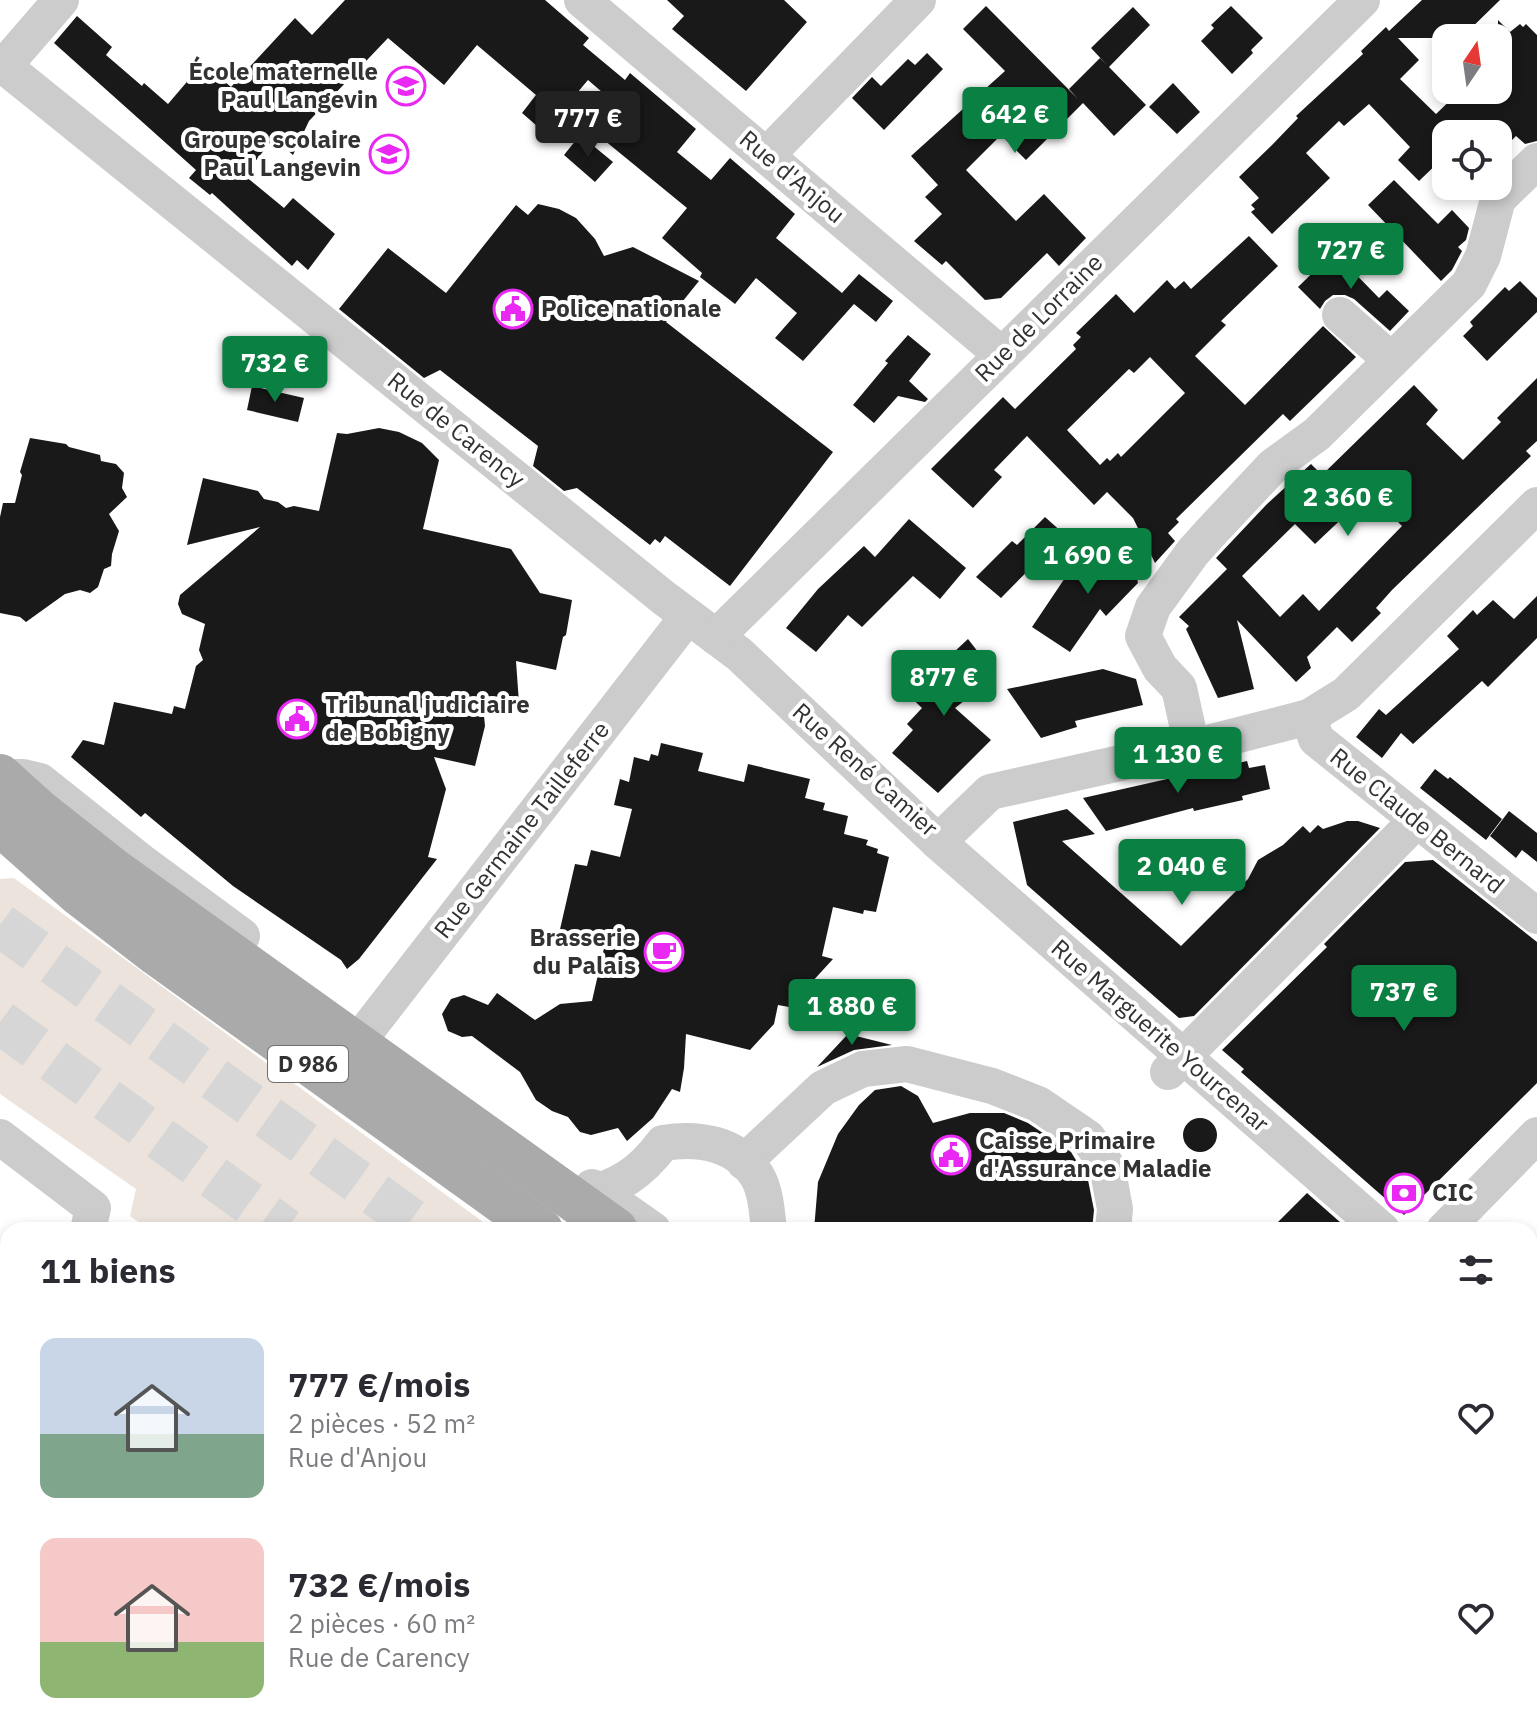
<!DOCTYPE html>
<html lang="fr">
<head>
<meta charset="utf-8">
<style>
  body { margin:0; font-family:"IBM Plex Sans",sans-serif; background:#f7f7f7; color:#2b2b33; height:100vh; display:flex; flex-direction:column; font-size:30px; white-space:nowrap }
  * { box-sizing:border-box; margin:0 }
  p { font-size:26px; color:#7c7c81 }
  .icon { flex:none; width:44px; height:44px; fill:none; stroke:currentColor; stroke-width:2; stroke-linecap:round; stroke-linejoin:round }
  .map { position:relative; flex:1; overflow:hidden }
  .panel { position:absolute; left:0px; top:1222px; width:1538px; height:514px; display:flex; flex-direction:column; background:#fff; border-radius:24px 24px 0 0; box-shadow:0 4px 12px #0003 }
  .panel>* { flex:none }
  .needle { width:52px; rotate:13deg }
  .tools { position:absolute; left:1432px; top:24px; display:grid; gap:16px }
  .tools a { display:grid; place-items:center; width:80px; height:80px; border-radius:16px; background:#fff; box-shadow:0 4px 12px #0003; font-size:40px }
  .price { position:absolute; translate:-50% -68px; padding:0 18px; border-radius:8px; background:#0b8043; color:#fff; font-size:26px; line-height:52px; filter:drop-shadow(0 2px 4px #0008) }
  .price::after { content:''; position:absolute; left:50%; top:48px; width:24px; height:18px; margin-left:-12px; background:inherit; clip-path:polygon(0 0,100% 0,50% 100%) }
  .price.current { background:#222; color:#fff }
  ul { padding:0; list-style:none }
  li { display:flex; align-items:center; gap:24px; height:200px; padding:0 40px }
  li span { display:grid; place-items:center; flex:none; width:224px; height:160px; border-radius:16px; color:#555 }
  li>.icon { margin-inline-start:auto }
  span .icon { width:96px; height:96px; fill:#fffc; stroke-width:1 }
  li b { font-size:34px }
  h2 { display:flex; justify-content:space-between; align-items:center; height:96px; padding:0 40px; font-size:34px }
  .map>svg:first-child { display:block }
  .green { fill:#ece4dc }
  .building { fill:#191919; fill-rule:evenodd }
  .lines { fill:none; stroke-linecap:round; stroke-linejoin:round }
  .highway-tunnel { stroke:#d6d6d6; stroke-width:44; stroke-dasharray:44 22; stroke-linecap:butt }
  .minor { stroke:#ccc; stroke-width:36 }
  .major { stroke:#aaa; stroke-width:44 }
  .tram { stroke:#878787; stroke-width:2 }
  .labels { text-anchor:middle; stroke-width:8; stroke-linejoin:round; paint-order:stroke }
  .shield { fill:#fff; stroke:#707070; stroke-width:2 }
  .shield-label { font-size:22px; font-weight:bold; fill:#323232 }
  .poi-label { font-size:24px; font-weight:bold; fill:#323232; stroke:#fff; text-anchor:start }
  .street-label { font-size:24px; fill:#323232; stroke:#fff }
</style>
</head>
<body>
<div class="map">
<svg width="1537" height="1735" viewBox="0 0 1537 1735">
  <rect width="100%" height="100%" fill="#fff"/>
  <!-- green -->
  <path class="green" d="M13 878H14L494 1230H150L130 1216 136 1189 0 1094V879Z"/>
  <!-- building -->
  <g class="building">
    <path d="M345 0H545L589 38 583 45 625 80 630 73 696 129 677 152 711 180 730 158 795 214 776 238 842 293 859 274 893 301 876 322 854 304 803 361 775 338 797 313 756 278 735 304 700 277 702 273 662 238 687 208 604 140 624 111 588 80 544 132 522 113 536 95 477 45 444 85 388 38 309 121 293 155 274 138 244 175 284 208 293 198 335 234 308 270 297 260 292 266 212 193 210 195 189 178 196 170 54 43 77 16 112 47 106 55 142 86 144 83 168 104 203 63 231 87 295 18 312 35Z"/>
    <path d="M667 0H784L807 22 746 91 672 29 684 16Z"/>
    <path d="M1422 0H1500L1461 38H1398L1419 60 1400 79 1436 114 1461 90H1466L1471 95 1481 90H1498V20L1510 32 1520 24 1523 27 1526 24 1537 35V141L1525 144 1516 136 1498 154V134H1446V155L1419 181 1398 160 1410 147 1369 104 1344 126 1339 121 1306 153 1330 178 1272 234 1251 212 1255 209 1251 205 1259 198 1239 177 1273 144 1298 118 1296 116 1363 54 1361 51 1386 27 1389 31Z"/>
    <path d="M986 6 1078 99 1069 89 1100 58 1106 64 1091 48 1133 7 1150 25 1109 67 1146 105 1114 136 1083 103 1026 160 1001 135 966 170 1016 221 1044 194 1086 238 1059 266 1047 253 1001 298 985 300 946 261 942 265 914 241 942 214 925 197 938 185 911 156 1005 71 963 29Z"/>
    <path d="M1231 6 1263 38 1251 50 1253 53 1232 74 1201 41 1214 28 1211 25Z"/>
    <path d="M927 53 943 69 884 130 852 98 872 77 881 86 908 59 915 65Z"/>
    <path d="M1173 83 1200 112 1177 134 1149 107Z"/>
    <path d="M580 135 613 162 595 182 564 155Z"/>
    <path d="M1394 180 1438 224 1452 210 1469 228 1466 240 1458 247 1462 251 1452 270 1441 281 1368 205Z"/>
    <path d="M538 204 559 209 576 218 595 239 604 256 633 247 699 281 666 322 833 452 730 586 665 536 660 543 655 539 650 545 577 488 564 491 533 466 538 446 440 370 424 378 339 309 388 248 446 293 516 205 528 215Z"/>
    <path d="M1249 236 1278 266 1221 321 1226 325 1195 356 1245 405 1323 326 1356 357 1290 421 1283 414 1176 519 1179 522 1168 533 1175 541 1155 563 1133 518 1107 492 1094 505 1027 436 994 470 1002 477 973 508 931 469 1003 397 1015 409 1076 349 1073 345 1081 337 1076 333 1116 294 1134 313 1167 280 1175 289 1184 281 1191 289ZM1150 357 1185 393 1121 457 1118 453 1110 461 1107 458 1100 465 1067 430 1129 369 1134 373Z"/>
    <path d="M1334 252 1379 298 1387 290 1409 311 1390 331 1354 299 1345 295H1333L1325 301 1320 309 1298 287Z"/>
    <path d="M1520 281 1537 298V312L1487 361 1463 336 1473 326 1470 322 1505 287 1509 291Z"/>
    <path d="M908 335 931 354 909 381 928 399 925 402 898 396 874 423 853 405 888 363 885 361Z"/>
    <path d="M1537 378V441L1526 451 1531 456 1392 590 1376 608 1381 613 1352 642 1337 627 1307 657 1311 668 1296 682 1237 620 1254 689 1218 698 1186 629 1189 626 1179 617 1227 569 1216 558 1267 504 1311 464 1322 475 1414 385 1438 410 1426 424 1463 460 1501 422 1497 418ZM1369 493 1402 526 1319 611 1303 594 1280 617 1242 576 1295 524 1315 544Z"/>
    <path d="M252 386 304 398 298 422 247 410Z"/>
    <path d="M379 428 399 432 422 443 439 460 423 529 511 549 540 593 572 600 566 635 563 637 556 670 516 661 519 703 482 695 485 726 475 766 434 757 446 789 428 857 437 859 359 959 347 969 341 960 233 886 145 813 141 817 71 757 83 740 104 745 114 702 172 714 174 706 185 709 196 666 203 660 199 650 205 624 182 614 178 604 180 595 260 527 187 545 203 478 258 491 264 499 278 502 286 508 294 506 319 511 337 433 347 434Z"/>
    <path d="M30 438 66 444 69 447 100 455 101 461 116 464 124 473 122 488 127 497 109 514 119 531 112 554 111 566 104 569 98 587 90 593 80 590 65 594 26 622 20 617 0 613V517L3 503H15L22 475 20 472Z"/>
    <path d="M1045 517 1064 534 1001 598 976 577 1012 541 1017 545Z"/>
    <path d="M909 519 966 568 940 599 913 576 862 627 848 615 816 652 786 628 818 589 864 546 875 557Z"/>
    <path d="M1127 534 1138 583 1106 616 1100 609 1070 652 1032 627 1075 563 1086 574Z"/>
    <path d="M1537 596V638L1488 687 1482 681 1413 744 1401 733 1382 758 1356 737 1379 709 1386 715 1459 649 1447 636 1473 610 1477 615 1493 600 1514 619Z"/>
    <path d="M968 639 992 670V679L955 708 991 740 938 793 892 753 913 730 907 724 922 708 900 687 915 672 924 680Z"/>
    <path d="M1103 669 1136 679 1143 705 1075 721 1077 727 1041 738 1007 689Z"/>
    <path d="M661 743 703 753 698 771 744 782 748 764 810 779 805 798 825 803 823 810 848 816 844 834 868 840 866 845 878 849 877 853 889 857 876 912 864 910 863 914 833 907 822 956 833 959 789 1007 778 1005 774 1024 750 1050 686 1034 684 1068 680 1092 672 1089 653 1118 627 1141 618 1128 591 1135 580 1132 568 1117 552 1111 536 1100 520 1072 472 1036 462 1037 448 1031 442 1014 451 999 464 995 488 1005 497 993 535 1020 560 1004 592 1001 604 948 558 938 575 864 587 866 591 850 620 857 632 809 614 805 620 779 629 782 634 757 649 761 651 754 658 756Z"/>
    <path d="M1247 761 1249 768 1265 765 1270 789 1242 796 1243 800 1194 811 1193 808 1106 831 1083 798Z"/>
    <path d="M1435 769 1448 779 1450 777 1502 819 1486 840 1420 788Z"/>
    <path d="M1067 809 1095 834 1062 841 1181 946 1248 879 1258 860 1283 845 1303 826 1310 833 1318 825 1323 829 1347 821H1358L1380 828 1194 1016 1179 1018 1027 885 1013 822Z"/>
    <path d="M1509 811 1537 833V862L1522 850 1516 858 1490 836Z"/>
    <path d="M1433 860 1537 942V1083L1404 1215 1241 1072 1244 1069 1222 1050 1327 947 1324 944 1405 862Z"/>
    <path d="M848 1034 892 1045 854 1050 817 1067Z"/>
    <path d="M901 1086 918 1096 933 1123 970 1113H1004L1028 1123 1071 1152 1088 1180 1094 1210 1092 1230H814L818 1182 838 1134 859 1105 875 1090Z"/>
    <circle cx="1200" cy="1135" r="17"/>
    <path d="M1307 1193 1349 1230H1270Z"/>
  </g>
  <g class="lines">
    <!-- highway-tunnel -->
    <g class="highway-tunnel">
      <path d="M0 925 425 1230"/>
      <path d="M0 1022 286 1230"/>
      <path d="M985 1728 995 1735"/>
    </g>
    <!-- minor -->
    <g class="minor">
      <path d="M582 0 1002 355"/>
      <path d="M0 63 664 598 739 654 938 842 990 792 1192 747 1309 717 1346 694 1537 505"/>
      <path d="M4 66 61 0"/>
      <path d="M767 155 918 0"/>
      <path d="M1340 315 1391 360"/>
      <path d="M716 637 1362 0"/>
      <path d="M1309 717 1316 739 1537 916"/>
      <path d="M1192 747 1179 688 1160 668 1143 636 1153 607 1193 552 1211 532 1273 466 1317 434 1469 284 1483 256 1498 199 1537 161"/>
      <path d="M0 777H23L40 781 143 863 242 936"/>
      <path d="M938 842 1382 1230"/>
      <path d="M357 1043 688 616"/>
      <path d="M1168 1072 1416 821"/>
      <path d="M0 1137 93 1208 88 1230"/>
      <path d="M744 1162 823 1088 863 1069 907 1064 992 1086 1038 1104 1088 1138 1107 1166 1115 1209 1113 1230"/>
      <path d="M592 1187 653 1230"/>
      <path d="M582 1197C620 1185 639 1175 663 1143 698 1137 737 1143 757 1176 766 1191 767 1213 769 1230"/>
      <path d="M1444 1230 1537 1135"/>
      <path d="M1530 1381 1537 1374"/>
      <path d="M0 1617 8 1619"/>
      <path d="M1448 1728 1459 1735"/>
      <path d="M30 1735 31 1728"/>
      <path d="M77 1735 78 1728"/>
      <path d="M123 1735 125 1728"/>
    </g>
    <!-- major -->
    <g class="major">
      <path d="M0 776 40 812 116 872 616 1230"/>
      <path d="M0 824 78 893 157 954 541 1230"/>
      <path d="M877 1728 879 1735"/>
      <path d="M1142 1735 1144 1728"/>
    </g>
    <!-- tram -->
    <g class="tram">
      <path d="M1373 1728 1383 1735"/>
      <path d="M1400 1728 1410 1735"/>
      <path d="M952 1735 959 1728"/>
      <path d="M973 1735 980 1728"/>
    </g>
  </g>
  <!-- icons -->
  <defs>
    <g id="school-ring" transform="scale(2)"><circle r="9.5" fill="#fff" stroke="#e928f4" stroke-width="1.5"/><path d="M0-5L7-2L0 1L-7-2ZM-4 1L0 2.5L4 1V4Q0 6-4 4Z" fill="#e928f4"/></g>
    <g id="civic-ring" transform="scale(2)"><circle r="9.5" fill="#fff" stroke="#e928f4" stroke-width="1.5"/><path d="M-.6-6.5H3V-4.5H.6V-3L4-1V1h2V6H-6V1h2V-1L-.6-3ZM-1.2 2.5V6h2.4V2.5Z" fill="#e928f4"/></g>
    <g id="cafe-ring" transform="scale(2)"><circle r="9.5" fill="#fff" stroke="#e928f4" stroke-width="1.5"/><path d="M-5.5-4.5H6V0H3Q3 3.5 0 3.5H-2.5Q-5.5 3.5-5.5 0ZM3-3.2v2h1.7v-2ZM-6 4.5H4V6H-6Z" fill="#e928f4"/></g>
    <g id="bank-ring" transform="scale(2)"><circle r="9.5" fill="#fff" stroke="#e928f4" stroke-width="1.5"/><path d="M-6-4H6V4H-6ZM0-2.3a2.3 2.3 0 1 0 0 4.6a2.3 2.3 0 1 0 0-4.6Z" fill="#e928f4"/></g>
  </defs>
  <g fill-rule="evenodd">
    <use href="#school-ring" x="406" y="86"/>
    <use href="#school-ring" x="389" y="154"/>
    <use href="#civic-ring" x="513" y="309"/>
    <use href="#civic-ring" x="297" y="719"/>
    <use href="#cafe-ring" x="664" y="952"/>
    <use href="#civic-ring" x="951" y="1155"/>
    <use href="#bank-ring" x="1404" y="1193"/>
  </g>
  <g class="labels">
    <!-- shield labels -->
    <rect class="shield" x="268" y="1046" width="80" height="36" rx="6"/>
    <g class="shield-label">
      <text x="308" y="1072">D 986</text>
    </g>
    <!-- poi labels -->
    <g class="poi-label">
      <text x="378" y="80" text-anchor="end">École maternelle<tspan x="378" dy="28">Paul Langevin</tspan></text>
      <text x="361" y="148" text-anchor="end">Groupe scolaire<tspan x="361" dy="28">Paul Langevin</tspan></text>
      <text x="541" y="317">Police nationale</text>
      <text x="325" y="713">Tribunal judiciaire<tspan x="325" dy="28">de Bobigny</tspan></text>
      <text x="636" y="946" text-anchor="end">Brasserie<tspan x="636" dy="28">du Palais</tspan></text>
      <text x="979" y="1149">Caisse Primaire<tspan x="979" dy="28">d'Assurance Maladie</tspan></text>
      <text x="1432" y="1201">CIC</text>
    </g>
    <!-- street labels -->
    <g class="street-label">
      <text transform="translate(792 177) rotate(40)" y="8">Rue d'Anjou</text>
      <text transform="translate(1039 318) rotate(-45)" y="8">Rue de Lorraine</text>
      <text transform="translate(456 430) rotate(39)" y="8">Rue de Carency</text>
      <text transform="translate(865 770) rotate(42)" y="8">Rue René Camier</text>
      <text transform="translate(1417 821) rotate(39)" y="8">Rue Claude Bernard</text>
      <text transform="translate(522 830) rotate(-52)" y="8">Rue Germaine Tailleferre</text>
      <text transform="translate(1160 1036) rotate(41)" y="8">Rue Marguerite Yourcenar</text>
    </g>
  </g>
</svg>
<div class="tools">
<a><svg class="needle" viewBox="-14 -14 28 28"><path d="M0-13l5 13h-10z" fill="#e53935"/><path d="M0 13l5-13h-10z" fill="#7c7c81"/></svg></a>
<a><svg class="icon" aria-label="locate" viewBox="0 0 24 24"><circle cx="12" cy="12" r="6"/><path d="M12 2v4M12 18v4M2 12h4M18 12h4"/></svg></a>
</div>
<b class="price" style="left:1015px;top:155px">642 €</b>
<b class="price current" style="left:588px;top:159px">777 €</b>
<b class="price" style="left:1351px;top:291px">727 €</b>
<b class="price" style="left:275px;top:404px">732 €</b>
<b class="price" style="left:1348px;top:538px">2 360 €</b>
<b class="price" style="left:1088px;top:596px">1 690 €</b>
<b class="price" style="left:944px;top:718px">877 €</b>
<b class="price" style="left:1178px;top:795px">1 130 €</b>
<b class="price" style="left:1182px;top:907px">2 040 €</b>
<b class="price" style="left:1404px;top:1033px">737 €</b>
<b class="price" style="left:852px;top:1047px">1 880 €</b>
<section class="panel">
<h2>11 biens<svg class="icon" aria-label="filters" viewBox="0 0 24 24"><path d="M4 7h16M4 17h16"/><circle cx="9" cy="7" r="2"/><circle cx="15" cy="17" r="2"/></svg></h2>
<ul>
<li><span style="background:linear-gradient(#c9d6e8 60%,#7fa58c 0)"><svg class="icon" aria-label="home" viewBox="0 0 24 24"><path d="M3 11l9-7 9 7M6 9v11h12V9"/></svg></span><div><b>777 €/mois</b><p>2 pièces · 52 m²</p><p>Rue d'Anjou</p></div><svg class="icon" aria-label="heart" viewBox="0 0 24 24"><path d="M12 20l-8-8c-3-5 5-10 8-4 3-6 11-1 8 4z"/></svg></li>
<li><span style="background:linear-gradient(#f6c9c9 65%,#8fb573 0)"><svg class="icon" aria-label="home" viewBox="0 0 24 24"><path d="M3 11l9-7 9 7M6 9v11h12V9"/></svg></span><div><b>732 €/mois</b><p>2 pièces · 60 m²</p><p>Rue de Carency</p></div><svg class="icon" aria-label="heart" viewBox="0 0 24 24"><path d="M12 20l-8-8c-3-5 5-10 8-4 3-6 11-1 8 4z"/></svg></li>
</ul>
</section>
</div>
</body>
</html>
